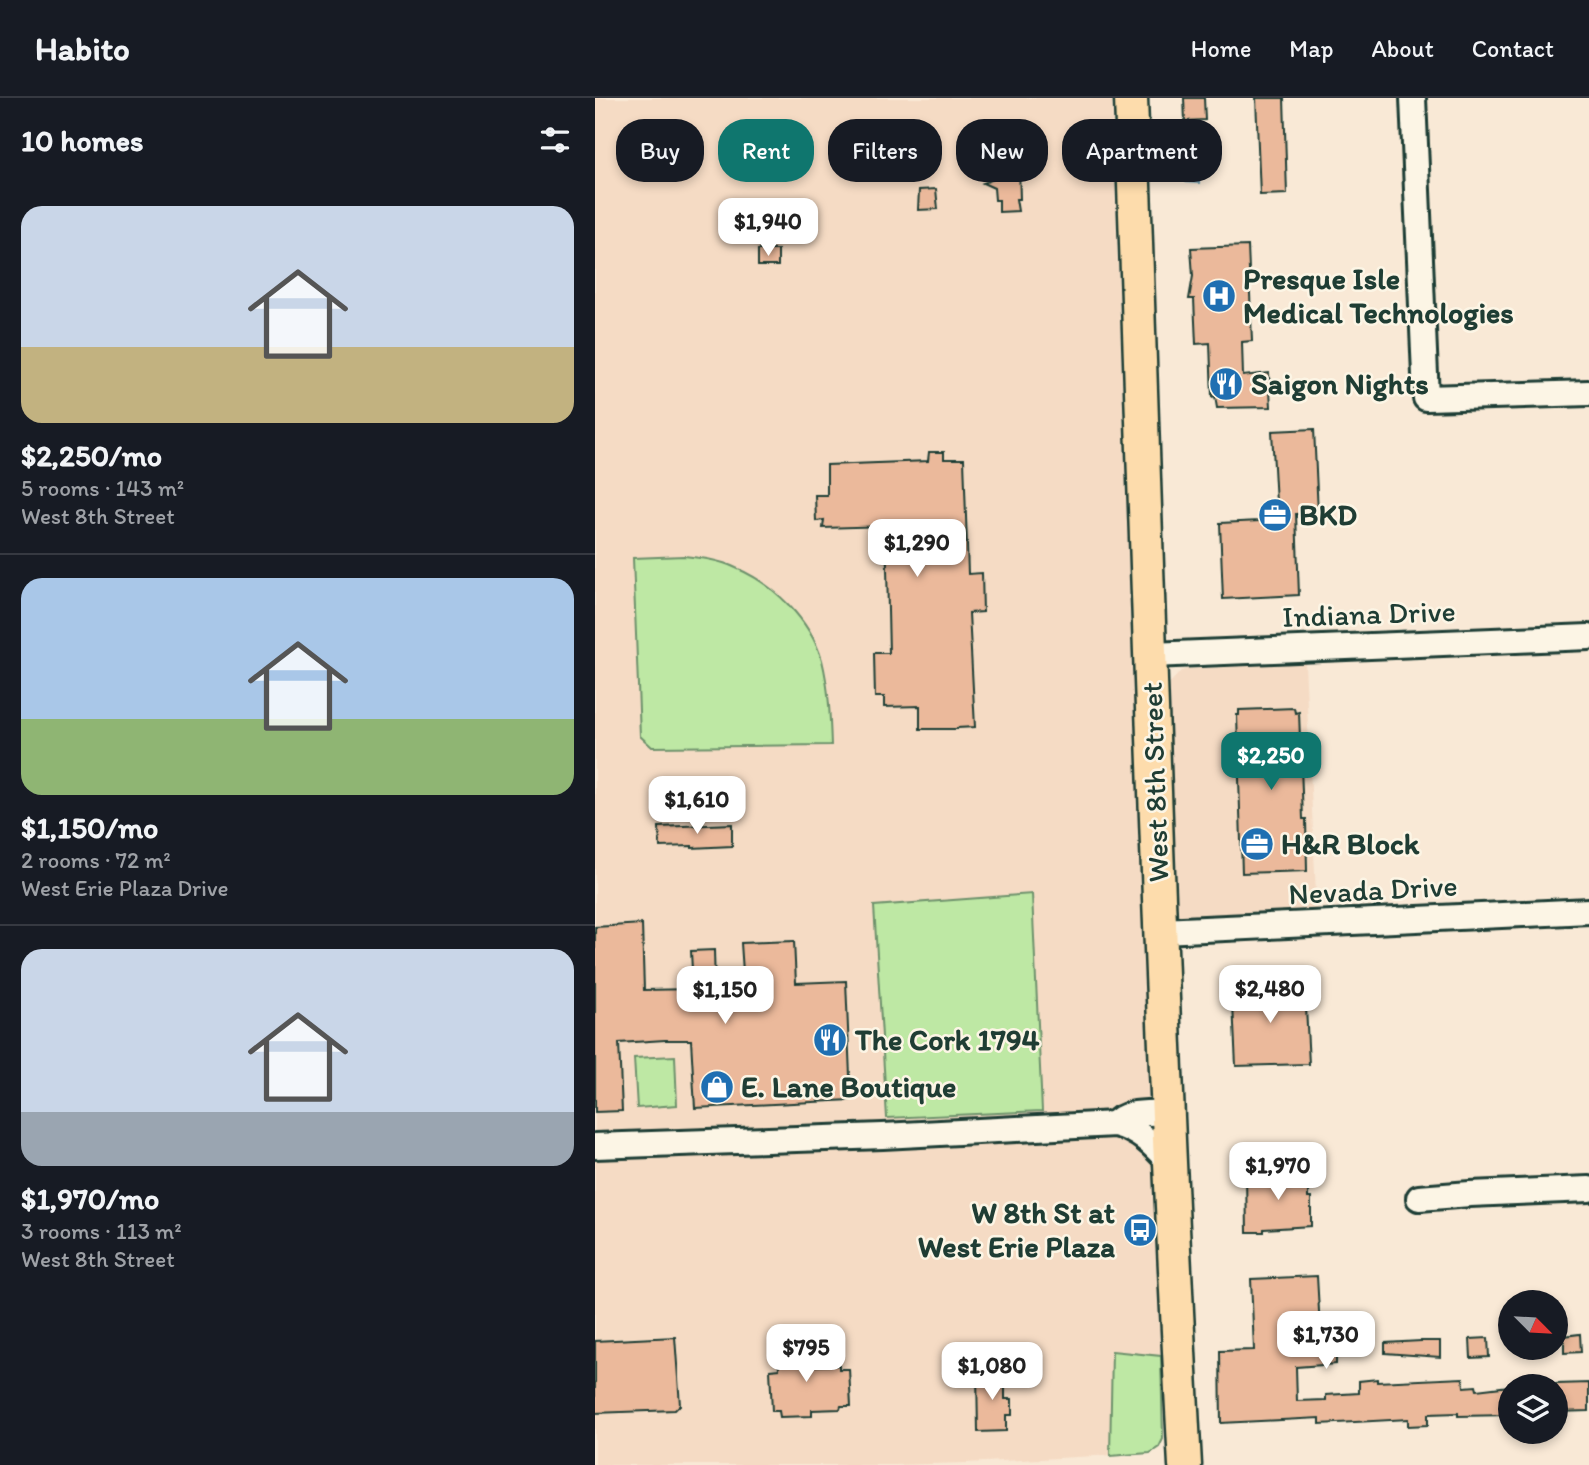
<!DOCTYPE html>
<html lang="en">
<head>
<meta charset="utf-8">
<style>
  body { margin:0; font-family:Itim,sans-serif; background:#242831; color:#f1f3f6; height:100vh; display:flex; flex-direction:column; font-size:26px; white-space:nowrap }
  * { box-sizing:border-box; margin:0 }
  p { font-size:23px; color:#9ea1a6 }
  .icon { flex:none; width:38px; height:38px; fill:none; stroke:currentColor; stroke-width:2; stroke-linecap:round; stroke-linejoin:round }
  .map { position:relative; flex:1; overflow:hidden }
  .sheet { display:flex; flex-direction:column; background:#171b24; width:595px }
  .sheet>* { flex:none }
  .guide { position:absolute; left:21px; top:21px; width:665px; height:63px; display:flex; gap:14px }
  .needle { width:46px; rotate:114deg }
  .tools { position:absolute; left:903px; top:1192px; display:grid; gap:14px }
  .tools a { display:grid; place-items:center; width:70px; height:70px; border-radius:50%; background:#171b24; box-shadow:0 4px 10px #0003; font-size:35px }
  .price { position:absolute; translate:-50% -60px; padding:0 16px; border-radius:14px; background:#fff; color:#222; font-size:23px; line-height:46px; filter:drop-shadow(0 2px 4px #0008) }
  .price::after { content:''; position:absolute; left:50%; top:42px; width:21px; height:16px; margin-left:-10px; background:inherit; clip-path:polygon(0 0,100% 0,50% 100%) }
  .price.active { background:#0f766e; color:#fff }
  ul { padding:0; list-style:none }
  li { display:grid; align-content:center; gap:14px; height:371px; padding:0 21px }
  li+li { border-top:2px solid #363941 }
  li span { display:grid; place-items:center; height:217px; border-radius:21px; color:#555 }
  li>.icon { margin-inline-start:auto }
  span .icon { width:126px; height:126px; fill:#fffc; stroke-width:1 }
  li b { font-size:30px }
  h2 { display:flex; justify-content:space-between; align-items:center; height:84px; padding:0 21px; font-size:30px }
  .tag { padding:0 24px; border-radius:28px; background:#171b24; box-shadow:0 4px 10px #0003; font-size:24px; line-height:63px }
  .tag.active { background:#0f766e; color:#fff }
  header { display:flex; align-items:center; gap:42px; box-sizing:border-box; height:98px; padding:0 35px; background:#171b24; border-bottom:2px solid #363941 }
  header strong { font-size:33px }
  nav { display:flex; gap:38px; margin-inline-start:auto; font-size:24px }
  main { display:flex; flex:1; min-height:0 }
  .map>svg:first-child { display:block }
  .built { fill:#f5dbc4 }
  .green { fill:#bee8a4; stroke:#6e926c; stroke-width:2 }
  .water { fill:#97d2f7; stroke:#6796a9; stroke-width:2 }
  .building { fill:#ebb99b; stroke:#1f3d34; stroke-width:2 }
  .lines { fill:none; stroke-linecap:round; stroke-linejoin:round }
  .minor-casing { stroke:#1f3d34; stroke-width:30 }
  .major-casing { stroke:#1f3d34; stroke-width:37 }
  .minor { stroke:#fcf5e5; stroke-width:24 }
  .major { stroke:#fddcac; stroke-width:32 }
  .labels { text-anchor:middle; stroke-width:5; stroke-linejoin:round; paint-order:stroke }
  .poi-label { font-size:30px; font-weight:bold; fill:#1f3d34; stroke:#fcf5e5; text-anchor:start }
  .street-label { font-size:30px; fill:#1f3d34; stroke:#fcf5e5 }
</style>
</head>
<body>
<header>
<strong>Habito</strong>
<nav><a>Home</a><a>Map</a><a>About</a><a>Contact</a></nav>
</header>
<main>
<section class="sheet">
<h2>10 homes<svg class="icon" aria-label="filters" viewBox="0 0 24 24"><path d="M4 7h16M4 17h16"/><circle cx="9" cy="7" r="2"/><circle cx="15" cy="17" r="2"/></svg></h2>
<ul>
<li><span style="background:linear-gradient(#c9d6e8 65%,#c2b280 0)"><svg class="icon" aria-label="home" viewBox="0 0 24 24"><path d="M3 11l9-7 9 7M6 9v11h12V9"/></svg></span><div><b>$2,250/mo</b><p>5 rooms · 143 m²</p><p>West 8th Street</p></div></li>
<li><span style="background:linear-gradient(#a9c7e8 65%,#8fb573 0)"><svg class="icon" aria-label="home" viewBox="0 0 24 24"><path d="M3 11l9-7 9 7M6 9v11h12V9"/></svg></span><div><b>$1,150/mo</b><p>2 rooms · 72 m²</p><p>West Erie Plaza Drive</p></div></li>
<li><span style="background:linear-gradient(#c9d6e8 75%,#9aa5b1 0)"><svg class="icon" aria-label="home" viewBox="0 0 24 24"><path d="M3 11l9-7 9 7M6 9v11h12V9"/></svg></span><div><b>$1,970/mo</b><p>3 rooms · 113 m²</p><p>West 8th Street</p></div></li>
</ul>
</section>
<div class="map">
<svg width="994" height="1367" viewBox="0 0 994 1367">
  <rect width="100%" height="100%" fill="#f9e9d6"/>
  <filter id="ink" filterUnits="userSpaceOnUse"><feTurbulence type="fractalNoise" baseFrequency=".0143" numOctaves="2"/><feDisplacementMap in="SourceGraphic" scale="14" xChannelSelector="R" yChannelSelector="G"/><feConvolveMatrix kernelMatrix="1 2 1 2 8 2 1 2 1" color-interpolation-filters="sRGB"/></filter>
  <g filter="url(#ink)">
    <!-- built -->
    <g class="built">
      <path d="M0 0H517L545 772 568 1277V1341L564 1349 555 1355 371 1365 298 1367H0Z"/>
      <path d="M710 565 722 817 579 823 571 592 574 586 586 573 592 571Z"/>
    </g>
    <!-- green -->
    <g class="green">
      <path d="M89 458C107 460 125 462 141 470 179 486 215 522 227 562 234 590 235 618 236 647L57 649 45 638 38 460Z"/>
      <path d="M437 796 447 1013 292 1020 279 808Z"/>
      <path d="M80 958 82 1007 42 1010 39 960Z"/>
      <path d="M517 1253 566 1258 568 1341 564 1349 555 1355 515 1358Z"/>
    </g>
    <!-- water -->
    <path class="water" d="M590 44H604C607 58 607 72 604 85L591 84 588 55Z"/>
    <!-- building -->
    <g class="building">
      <path d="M589 0H609L610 22 590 23Z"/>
      <path d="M661 0H689L692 96 665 97Z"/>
      <path d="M424 69 425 101H421L423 113 404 114V102H400L399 90 388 85 399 81V78H407L409 70Z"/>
      <path d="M341 91 343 111 323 112 324 92Z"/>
      <path d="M653 148 657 243 647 244 648 278 674 275 676 309 622 310 620 298 617 299 615 245 601 246 599 201H594L598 178 596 150Z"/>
      <rect x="163" y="152" width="20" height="16"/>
      <path d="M719 331 723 415 701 416 704 497 628 501 625 425 665 423 681 405 677 333Z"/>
      <path d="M334 354H349V361H369L373 476 387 475 388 514 374 515 380 629 362 630V631H325V608L289 609V599H280L279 555H294L291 428 228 430 229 422 221 423 220 397H232V367L333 363Z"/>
      <path d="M699 610 700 615 704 614 708 721H711L712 773 647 775 642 617H644V612Z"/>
      <path d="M137 726V748L97 750V748L65 749 64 729Z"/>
      <path d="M47 826 49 892 98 891 96 853 119 852 120 890 149 888 146 845 199 843 201 885 251 883 256 1002 100 1010 96 942H70L24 945 27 1013 0 1014V829Z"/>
      <path d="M677 883V891L710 890 714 966 641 968 637 885Z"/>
      <path d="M686 1076V1078L713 1076V1100H716V1128L669 1131V1134H652L651 1078Z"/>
      <path d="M722 1178 726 1248 741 1247V1266L701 1269 702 1303 731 1302V1297L764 1295V1283L782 1281V1284L868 1280 869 1289 881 1288 882 1292 915 1288V1317L863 1318V1315L833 1316V1327L813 1328V1321L725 1326V1320L626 1325 625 1253 659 1252 656 1181Z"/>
      <path d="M985 1236 986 1254 969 1255V1238Z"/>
      <path d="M80 1239 85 1307 80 1312 0 1315V1243Z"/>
      <path d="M182 1239H198V1247H204V1256H214V1268L244 1267V1271H254L256 1308H246L245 1311 217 1312V1318L185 1319 184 1313H177L175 1272 184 1271Z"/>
      <path d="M893 1240 894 1259 876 1260 875 1241Z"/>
      <path d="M826 1243H845V1259L790 1255V1245Z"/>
      <path d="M410 1273V1301H417V1317H411V1333L383 1334 382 1274Z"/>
      <path d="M994 1285V1313L961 1314V1286Z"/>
    </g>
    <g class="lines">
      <!-- minor casing -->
      <g class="minor-casing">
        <g id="minor">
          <path d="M818 0 831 300 994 295"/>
          <path d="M556 557 994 539"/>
          <path d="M566 833 994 813"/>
          <path d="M520 1026C530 1012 557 1016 573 1014"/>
          <path d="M0 1048 288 1038 520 1026C544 1032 559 1047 575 1065"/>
          <path d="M824 1100 875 1096 994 1091"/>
        </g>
      </g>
      <!-- major casing -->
      <g class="major-casing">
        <path id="major" d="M536 0C552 456 565 912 590 1367"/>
      </g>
      <!-- minor -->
      <use href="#minor" class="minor"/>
      <!-- major -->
      <use href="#major" class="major"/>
    </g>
  </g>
  <!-- icons -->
  <defs>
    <g id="hospital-disc" transform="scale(1.75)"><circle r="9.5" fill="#1f6fb2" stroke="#fcf5e5"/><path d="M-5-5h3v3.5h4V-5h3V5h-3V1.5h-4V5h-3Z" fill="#fff"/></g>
    <g id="restaurant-disc" transform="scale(1.75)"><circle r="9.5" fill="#1f6fb2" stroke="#fcf5e5"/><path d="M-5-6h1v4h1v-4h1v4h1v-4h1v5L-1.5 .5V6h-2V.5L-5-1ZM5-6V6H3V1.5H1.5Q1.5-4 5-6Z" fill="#fff"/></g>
    <g id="office-disc" transform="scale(1.75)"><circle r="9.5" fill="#1f6fb2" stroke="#fcf5e5"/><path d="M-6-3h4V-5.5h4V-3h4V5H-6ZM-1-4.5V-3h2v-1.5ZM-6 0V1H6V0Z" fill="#fff"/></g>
    <g id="shop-disc" transform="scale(1.75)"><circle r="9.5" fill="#1f6fb2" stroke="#fcf5e5"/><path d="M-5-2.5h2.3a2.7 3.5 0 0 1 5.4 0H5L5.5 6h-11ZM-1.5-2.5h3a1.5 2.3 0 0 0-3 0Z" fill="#fff"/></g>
    <g id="bus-disc" transform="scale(1.75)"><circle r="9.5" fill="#1f6fb2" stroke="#fcf5e5"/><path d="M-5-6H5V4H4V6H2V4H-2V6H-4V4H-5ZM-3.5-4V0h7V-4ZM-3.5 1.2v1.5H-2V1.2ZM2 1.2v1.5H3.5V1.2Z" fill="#fff"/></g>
  </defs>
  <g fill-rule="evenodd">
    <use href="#hospital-disc" x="624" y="198"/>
    <use href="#restaurant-disc" x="631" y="286"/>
    <use href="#office-disc" x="680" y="417"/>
    <use href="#office-disc" x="662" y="746"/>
    <use href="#restaurant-disc" x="235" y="942"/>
    <use href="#shop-disc" x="122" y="989"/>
    <use href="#bus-disc" x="545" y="1132"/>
  </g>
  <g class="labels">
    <!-- poi labels -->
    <g class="poi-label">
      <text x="648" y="191">Presque Isle<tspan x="648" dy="34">Medical Technologies</tspan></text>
      <text x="656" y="296">Saigon Nights</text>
      <text x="704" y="427">BKD</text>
      <text x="686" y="756">H&amp;R Block</text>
      <text x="260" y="952">The Cork 1794</text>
      <text x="146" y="999">E. Lane Boutique</text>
      <text x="520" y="1125" text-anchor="end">W 8th St at<tspan x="520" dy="34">West Erie Plaza</tspan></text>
    </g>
    <!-- street labels -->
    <g class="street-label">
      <text transform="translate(774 516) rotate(-2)" y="10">Indiana Drive</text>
      <text transform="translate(560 684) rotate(-92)" y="10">West 8th Street</text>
      <text transform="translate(778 792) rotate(-3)" y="10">Nevada Drive</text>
    </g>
  </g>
</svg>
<div class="tools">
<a><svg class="needle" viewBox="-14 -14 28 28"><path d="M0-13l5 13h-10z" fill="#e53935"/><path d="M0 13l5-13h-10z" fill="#9ea1a6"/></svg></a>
<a><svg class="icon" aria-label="layers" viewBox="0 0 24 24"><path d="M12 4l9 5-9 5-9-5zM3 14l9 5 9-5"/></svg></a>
</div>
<b class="price" style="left:173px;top:160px">$1,940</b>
<b class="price" style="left:322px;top:481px">$1,290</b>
<b class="price active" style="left:676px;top:694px">$2,250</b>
<b class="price" style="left:102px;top:738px">$1,610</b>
<b class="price" style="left:675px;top:927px">$2,480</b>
<b class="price" style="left:130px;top:928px">$1,150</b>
<b class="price" style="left:683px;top:1104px">$1,970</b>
<b class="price" style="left:731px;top:1273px">$1,730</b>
<b class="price" style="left:211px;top:1286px">$795</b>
<b class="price" style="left:397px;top:1304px">$1,080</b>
<div class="guide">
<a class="tag">Buy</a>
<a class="tag active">Rent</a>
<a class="tag">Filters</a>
<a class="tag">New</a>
<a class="tag">Apartment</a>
</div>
</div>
</main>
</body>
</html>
